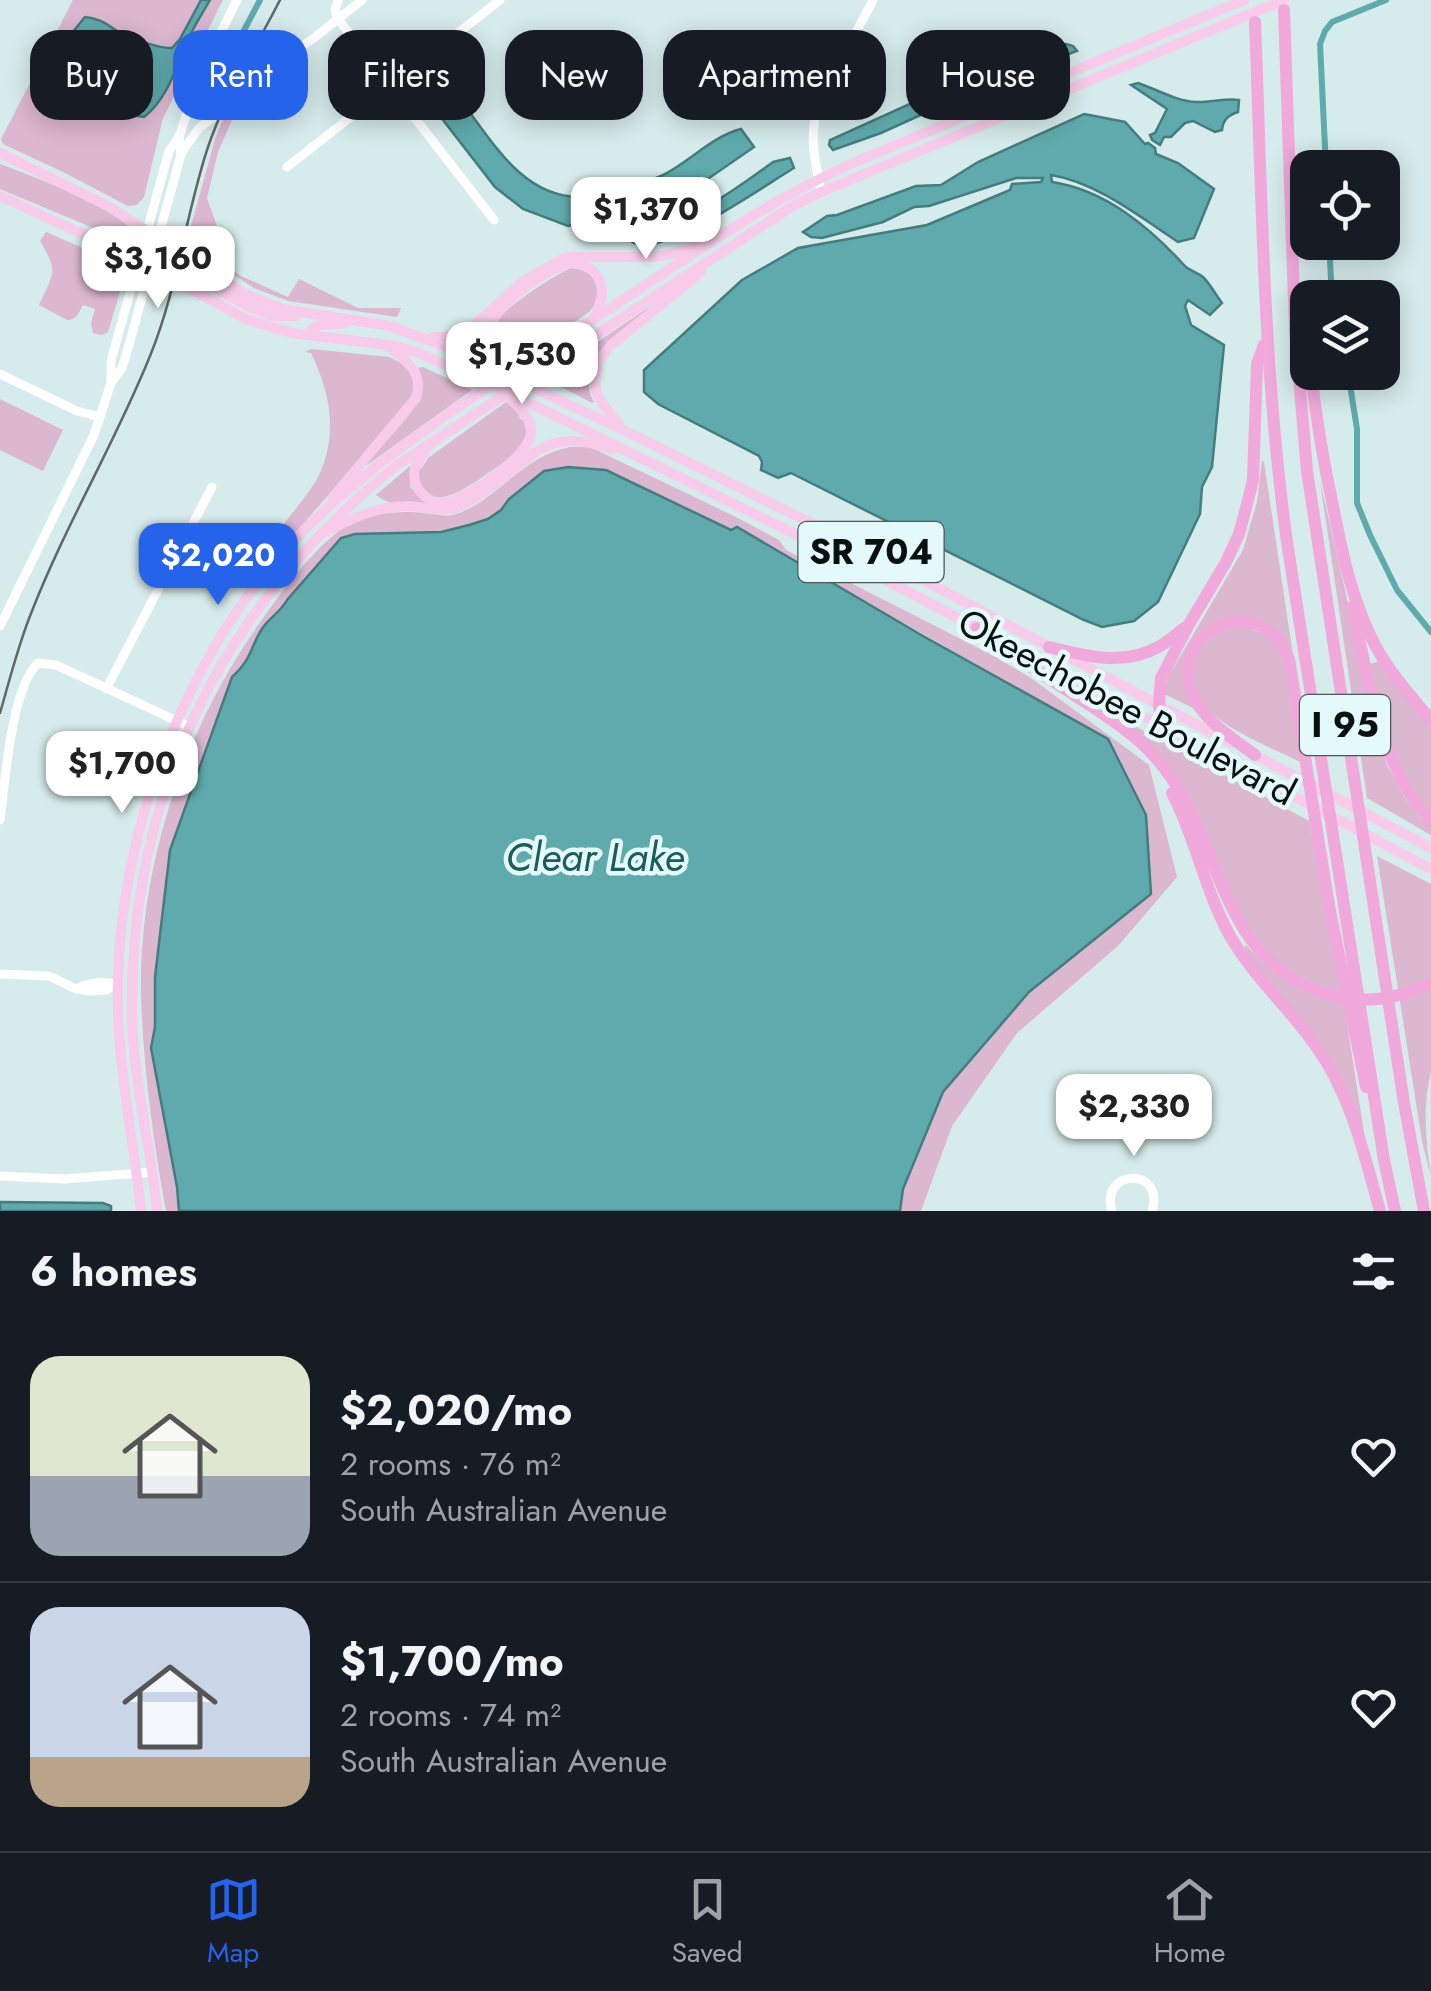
<!DOCTYPE html>
<html lang="en">
<head>
<meta charset="utf-8">
<style>
  body { margin:0; font-family:Jost,sans-serif; background:#242831; color:#f1f3f6; height:100vh; display:flex; flex-direction:column; font-size:38px; white-space:nowrap }
  * { box-sizing:border-box; margin:0 }
  p { font-size:32px; color:#9ea1a6 }
  .icon { flex:none; width:55px; height:55px; fill:none; stroke:currentColor; stroke-width:2; stroke-linecap:round; stroke-linejoin:round }
  .map { position:relative; height:1211px; overflow:hidden }
  .panel { display:flex; flex-direction:column; background:#171b24; flex:1 }
  .panel>* { flex:none }
  .banner { position:absolute; left:30px; top:30px; width:1372px; height:90px; display:flex; gap:20px }
  .controls { position:absolute; left:1290px; top:150px; display:grid; gap:20px }
  .controls a { display:grid; place-items:center; width:110px; height:110px; border-radius:20px; background:#171b24; box-shadow:0 5px 25px #0003; font-size:50px }
  .price { position:absolute; translate:-50% -85px; padding:0 22px; border-radius:20px; background:#fff; color:#222; font-size:32px; line-height:65px; filter:drop-shadow(0 2px 5px #0008) }
  .price::after { content:''; position:absolute; left:50%; top:60px; width:30px; height:22px; margin-left:-15px; background:inherit; clip-path:polygon(0 0,100% 0,50% 100%) }
  .price.current { background:#2563eb; color:#fff }
  ul { padding:0; list-style:none }
  li { display:flex; align-items:center; gap:30px; height:250px; padding:0 30px }
  li+li { border-top:2px solid #363941 }
  li span { display:grid; place-items:center; flex:none; width:280px; height:200px; border-radius:30px; color:#555 }
  li>.icon { margin-inline-start:auto }
  span .icon { width:120px; height:120px; fill:#fffc; stroke-width:1 }
  li b { font-size:42px }
  h2 { display:flex; justify-content:space-between; align-items:center; height:120px; padding:0 30px; font-size:42px }
  .tag { padding:0 35px; border-radius:30px; background:#171b24; box-shadow:0 5px 25px #0003; font-size:35px; line-height:90px }
  .tag.current { background:#2563eb; color:#fff }
  .menu { display:flex; justify-content:space-around; align-items:center; height:140px; border-top:2px solid #363941; background:#171b24; font-size:28px; color:#9ea1a6 }
  .menu a { display:grid; justify-items:center; gap:5px }
  .menu .current { color:#2563eb }
  .map>svg:first-child { display:block }
  .green { fill:#dcb7d0 }
  .water { fill:#5faaac; stroke:#457c7d; stroke-width:2.5 }
  .lines { fill:none; stroke-linecap:round; stroke-linejoin:round }
  .canal { stroke:#5faaac; stroke-width:6 }
  .minor { stroke:#fff; stroke-width:9 }
  .major { stroke:#f7cbe9; stroke-width:10 }
  .highway { stroke:#f1a8db; stroke-width:12 }
  .rail { stroke:#5d6969; stroke-width:2.5 }
  .labels { text-anchor:middle; stroke-width:9; stroke-linejoin:round; paint-order:stroke }
  .shield { fill:#e4f9f9; stroke:#4b5656; stroke-width:2.5 }
  .shield-label { font-size:35px; font-weight:bold; fill:#091010 }
  .street-label { font-size:38px; fill:#091010; stroke:#e4f9f9 }
  .water-label { font-size:40px; font-style:italic; fill:#1c5c5d; stroke:#e4f9f9 }
</style>
</head>
<body>
<div class="map">
<svg width="1431" height="1211" viewBox="0 0 1431 1211">
  <rect width="100%" height="100%" fill="#d6ebeb"/>
  <!-- green -->
  <g class="green">
    <path d="M73 0H223L163 118 144 197 137 205 128 206 65 173 3 144 1 139Z"/>
    <path d="M239 104 218 152 207 198 218 229 211 256 241 276 288 297 299 279 358 308H401L397 317 288 301 254 288 186 244 215 139 223 119Z"/>
    <path d="M0 164C32 176 113 206 133 231L132 239 127 242 122 240 0 189Z"/>
    <path d="M46 232 113 261 110 266 116 275 115 279 123 282 108 332 102 335 93 333 91 323 95 309 83 305C79 312 77 320 67 320L39 305C54 272 59 273 40 241Z"/>
    <path d="M571 268C600 271 607 293 588 313L514 361 506 358 497 345 493 344C492 336 492 328 497 320 508 306 554 275 571 268Z"/>
    <path d="M661 299 594 358 588 379 590 394 594 402 592 403 544 378Z"/>
    <path d="M311 349 389 357C412 367 421 382 408 404L282 548 270 542C285 520 309 496 320 473 338 431 330 393 311 353L305 352Z"/>
    <path d="M423 367 472 390 367 465 366 463C380 447 418 410 422 392 424 383 421 376 418 368Z"/>
    <path d="M0 399 63 430 43 471 0 450Z"/>
    <path d="M506 402 520 414 519 417 521 420 524 419C525 424 528 429 527 435 526 450 493 470 481 478 457 495 421 515 418 468H422L428 458Z"/>
    <path d="M570 447H590L736 517 779 540 786 550 994 656 1031 678 1149 765 1177 877 1118 946 1017 1033 952 1126 921 1211H900L903 1189 943 1092 1029 992 1151 894 1146 815 1107 739 737 528 731 530 606 470 568 467 543 471 509 499 501 510 488 519 468 525 441 532 355 534 341 538 287 600C281 611 272 616 264 626 251 644 252 659 232 677L170 850 155 977V1027L151 1048 177 1187 179 1211H166C153 1139 143 1067 141 993 139 870 182 738 250 637 274 602 309 552 343 528 364 514 399 510 424 513 433 514 444 517 453 515 497 502 521 456 570 447Z"/>
    <path d="M1262 460 1264 462 1293 655 1248 619 1192 645 1195 709 1164 694 1168 677 1243 550 1257 502Z"/>
    <path d="M410 466V487L428 504C410 504 390 507 376 495Z"/>
    <path d="M1320 481 1381 746 1387 765 1405 798 1421 820 1431 827V835L1367 798Z"/>
    <path d="M1240 624 1272 638 1283 655 1300 762C1269 746 1201 722 1193 685 1192 680 1193 674 1194 669 1194 637 1215 634 1240 624Z"/>
    <path d="M1379 661 1395 684 1431 727V817L1391 752 1370 664Z"/>
    <path d="M1111 713 1309 821 1341 993 1330 991 1281 967 1245 924 1189 802Z"/>
    <path d="M1377 856 1431 884V1072C1422 1108 1426 1142 1431 1177L1422 1141Z"/>
    <path d="M1246 945C1276 979 1300 993 1344 1004L1365 1139 1355 1114 1243 950Z"/>
  </g>
  <!-- water -->
  <g class="water">
    <path d="M201 0H210C201 16 190 32 184 49 175 72 165 101 144 117L80 108 54 115 48 107C77 72 72 77 72 33L85 17C107 19 113 32 131 38 143 42 160 49 172 48L180 39Z"/>
    <path d="M1066 44 1073 46 1077 51 991 83 881 133 833 150 829 145 830 140 967 78 1052 46Z"/>
    <path d="M1138 83C1156 89 1176 101 1196 102 1210 103 1224 98 1239 100L1238 112C1229 115 1223 119 1222 130L1215 132 1193 121 1185 123 1171 137H1164L1160 145 1152 140 1150 135 1155 133 1167 109 1131 85Z"/>
    <path d="M452 94 458 97C490 137 520 196 578 197 592 197 603 189 616 188 631 186 646 183 661 176 689 163 710 137 741 129L754 147 676 201 656 209 568 226 523 209 495 187 436 111C439 101 441 96 452 94Z"/>
    <path d="M1084 114 1125 122 1145 144 1148 143 1155 148 1156 154 1178 163 1214 189 1194 238 1178 242C1140 217 1096 182 1051 175L1052 182C1105 190 1148 226 1183 264 1189 271 1197 272 1203 277 1210 284 1216 295 1222 303L1210 315 1188 300 1185 306 1191 325 1224 345 1212 467 1202 487 1200 514 1158 602 1134 621 1102 627 1084 620 791 473 778 478 761 470 762 462 759 456 658 404 644 392V370L742 280 798 248 927 225 1010 190 1012 184 1041 182 1043 178H1016L929 206 914 207 883 222 822 238 811 237 803 232 827 216 837 215 916 186 941 185 978 162Z"/>
    <path d="M790 158 794 168C762 187 671 252 637 244 631 242 623 235 617 232L620 229C661 246 740 186 773 162Z"/>
    <path d="M568 467 606 470 731 530 737 527 923 636 1108 739 1146 815 1151 894 1029 992 943 1092 903 1189 900 1211H179L177 1187 151 1048 155 1027V977L170 850 232 677C253 659 251 643 264 626 272 616 281 611 287 600L341 538 355 534 441 532 469 525 488 519 501 510 509 499 544 471Z"/>
    <path d="M0 1202 103 1203 111 1206V1211H0Z"/>
  </g>
  <g class="lines">
    <!-- canal -->
    <g class="canal">
      <path d="M222 72 260 0"/>
      <path d="M1326 168 1320 44 1325 31 1332 22 1386 0"/>
      <path d="M1329 242 1332 298"/>
      <path d="M1348 372 1357 429V503L1370 535 1397 590 1431 632"/>
    </g>
    <!-- minor -->
    <g class="minor">
      <path d="M338 0 335 10 338 19 494 220"/>
      <path d="M194 87 213 96 229 100"/>
      <path d="M224 99 314 38 362 0"/>
      <path d="M182 152 199 128 256 85 268 72"/>
      <path d="M287 167 500 0"/>
      <path d="M821 192C815 160 808 135 819 104L873 0"/>
      <path d="M0 374 77 411 100 417"/>
      <path d="M111 383 122 368 129 345 181 154 179 137"/>
      <path d="M0 626 94 435 111 383V361L169 151 179 137 200 74 237 0"/>
      <path d="M106 689 212 487"/>
      <path d="M0 820C5 783 11 688 38 663L56 665 188 726"/>
      <path d="M0 974 49 976 76 989 91 991 106 990 118 984"/>
      <path d="M78 988C91 982 103 981 117 984"/>
      <path d="M0 1176 65 1179 152 1172"/>
      <path d="M1112 1211C1099 1168 1166 1167 1152 1211"/>
    </g>
    <!-- major -->
    <g class="major">
      <path d="M0 153 108 206 245 294 282 309 390 326 444 346 623 430 874 554 1231 743"/>
      <path d="M0 196 120 251 246 319 291 333 396 346 418 353 495 386 850 561 984 632"/>
      <path d="M139 261 159 257 249 307 272 316H297"/>
      <path d="M307 335C315 320 331 326 346 323"/>
      <path d="M432 337H451L469 330 523 281 566 257H655L680 252 701 244"/>
      <path d="M513 374C502 364 487 351 487 336 486 311 551 263 574 263 582 263 589 267 595 273 607 288 601 302 595 317"/>
      <path d="M619 425 601 401 596 391 595 380 598 361 611 345 701 272"/>
      <path d="M427 449C423 455 417 462 415 469 410 488 429 506 448 502 470 497 529 456 531 433 532 417 516 404 505 395"/>
      <path d="M333 497 416 398C424 373 408 362 389 347"/>
      <path d="M327 531C353 518 378 506 408 506 424 506 439 513 454 508 465 505 473 499 482 493 536 458 540 426 612 449"/>
      <path d="M1003 642 1431 869"/>
      <path d="M1251 753 1431 848"/>
      <path d="M141 1211C133 1134 115 1055 118 977 122 818 193 639 308 526 384 452 475 395 564 338 660 278 751 208 855 162L1244 0"/>
      <path d="M157 1211C151 1145 133 1081 132 1015 129 793 223 604 396 466L791 207 821 192 1284 0"/>
    </g>
    <!-- highway -->
    <g class="highway">
      <path d="M1284 10 1295 330 1307 471 1404 1103 1424 1211"/>
      <path d="M1255 22C1262 196 1263 369 1287 542L1384 1160 1395 1211"/>
      <path d="M1301 292 1308 342"/>
      <path d="M1311 372C1316 419 1324 465 1334 511 1343 557 1353 603 1375 645 1389 672 1411 696 1431 720"/>
      <path d="M1352 607C1370 682 1378 764 1431 822"/>
      <path d="M977 628C1007 652 1039 672 1071 693 1100 712 1132 731 1155 757 1222 830 1214 956 1321 992 1358 1005 1396 1000 1431 983"/>
      <path d="M1049 647C1087 656 1124 667 1160 646 1169 641 1177 633 1186 627"/>
      <path d="M1163 728 1159 706 1161 678 1188 626 1226 562 1239 534 1246 508 1253 480 1257 364 1264 345"/>
      <path d="M1255 755C1235 740 1210 725 1197 703 1157 636 1259 583 1289 659L1330 911 1366 1087"/>
      <path d="M1172 793C1196 839 1205 891 1230 936 1254 977 1289 1008 1316 1046 1351 1095 1364 1154 1380 1211"/>
    </g>
    <!-- rail -->
    <path class="rail" d="M0 713C10 679 18 645 32 611 66 524 115 443 150 356 177 290 185 218 207 150 224 98 255 49 280 0"/>
  </g>
  <g class="labels">
    <!-- shield labels -->
    <g class="shield">
      <rect x="798.5" y="522" width="145" height="60" rx="8"/>
      <rect x="1300" y="695" width="90" height="60" rx="8"/>
    </g>
    <g class="shield-label">
      <text x="871" y="564">SR 704</text>
      <text x="1345" y="737">I 95</text>
    </g>
    <!-- street labels -->
    <g class="street-label">
      <text transform="translate(1127 707) rotate(28)" y="13">Okeechobee Boulevard</text>
    </g>
    <!-- water labels -->
    <g class="water-label">
      <text x="595" y="871">Clear Lake</text>
    </g>
  </g>
</svg>
<div class="controls">
<a><svg class="icon" aria-label="locate" viewBox="0 0 24 24"><circle cx="12" cy="12" r="6"/><path d="M12 2v4M12 18v4M2 12h4M18 12h4"/></svg></a>
<a><svg class="icon" aria-label="layers" viewBox="0 0 24 24"><path d="M12 4l9 5-9 5-9-5zM3 14l9 5 9-5"/></svg></a>
</div>
<b class="price" style="left:646px;top:262px">$1,370</b>
<b class="price" style="left:158px;top:311px">$3,160</b>
<b class="price" style="left:522px;top:407px">$1,530</b>
<b class="price current" style="left:218px;top:608px">$2,020</b>
<b class="price" style="left:122px;top:816px">$1,700</b>
<b class="price" style="left:1134px;top:1159px">$2,330</b>
<div class="banner">
<a class="tag">Buy</a>
<a class="tag current">Rent</a>
<a class="tag">Filters</a>
<a class="tag">New</a>
<a class="tag">Apartment</a>
<a class="tag">House</a>
</div>
</div>
<section class="panel">
<h2>6 homes<svg class="icon" aria-label="filters" viewBox="0 0 24 24"><path d="M4 7h16M4 17h16"/><circle cx="9" cy="7" r="2"/><circle cx="15" cy="17" r="2"/></svg></h2>
<ul>
<li><span style="background:linear-gradient(#dfe7d0 60%,#9aa5b1 0)"><svg class="icon" aria-label="home" viewBox="0 0 24 24"><path d="M3 11l9-7 9 7M6 9v11h12V9"/></svg></span><div><b>$2,020/mo</b><p>2 rooms · 76 m²</p><p>South Australian Avenue</p></div><svg class="icon" aria-label="heart" viewBox="0 0 24 24"><path d="M12 20l-8-8c-3-5 5-10 8-4 3-6 11-1 8 4z"/></svg></li>
<li><span style="background:linear-gradient(#c9d6e8 75%,#b9a48a 0)"><svg class="icon" aria-label="home" viewBox="0 0 24 24"><path d="M3 11l9-7 9 7M6 9v11h12V9"/></svg></span><div><b>$1,700/mo</b><p>2 rooms · 74 m²</p><p>South Australian Avenue</p></div><svg class="icon" aria-label="heart" viewBox="0 0 24 24"><path d="M12 20l-8-8c-3-5 5-10 8-4 3-6 11-1 8 4z"/></svg></li>
</ul>
</section>
<nav class="menu">
<a class="current"><svg class="icon" aria-label="map" viewBox="0 0 24 24"><path d="M3 6l6-2 6 2 6-2v14l-6 2-6-2-6 2zM9 4v14M15 6v14"/></svg>Map</a>
<a><svg class="icon" aria-label="saved" viewBox="0 0 24 24"><path d="M7 4h10v16l-5-4-5 4z"/></svg>Saved</a>
<a><svg class="icon" aria-label="home" viewBox="0 0 24 24"><path d="M3 11l9-7 9 7M6 9v11h12V9"/></svg>Home</a>
</nav>
</body>
</html>
